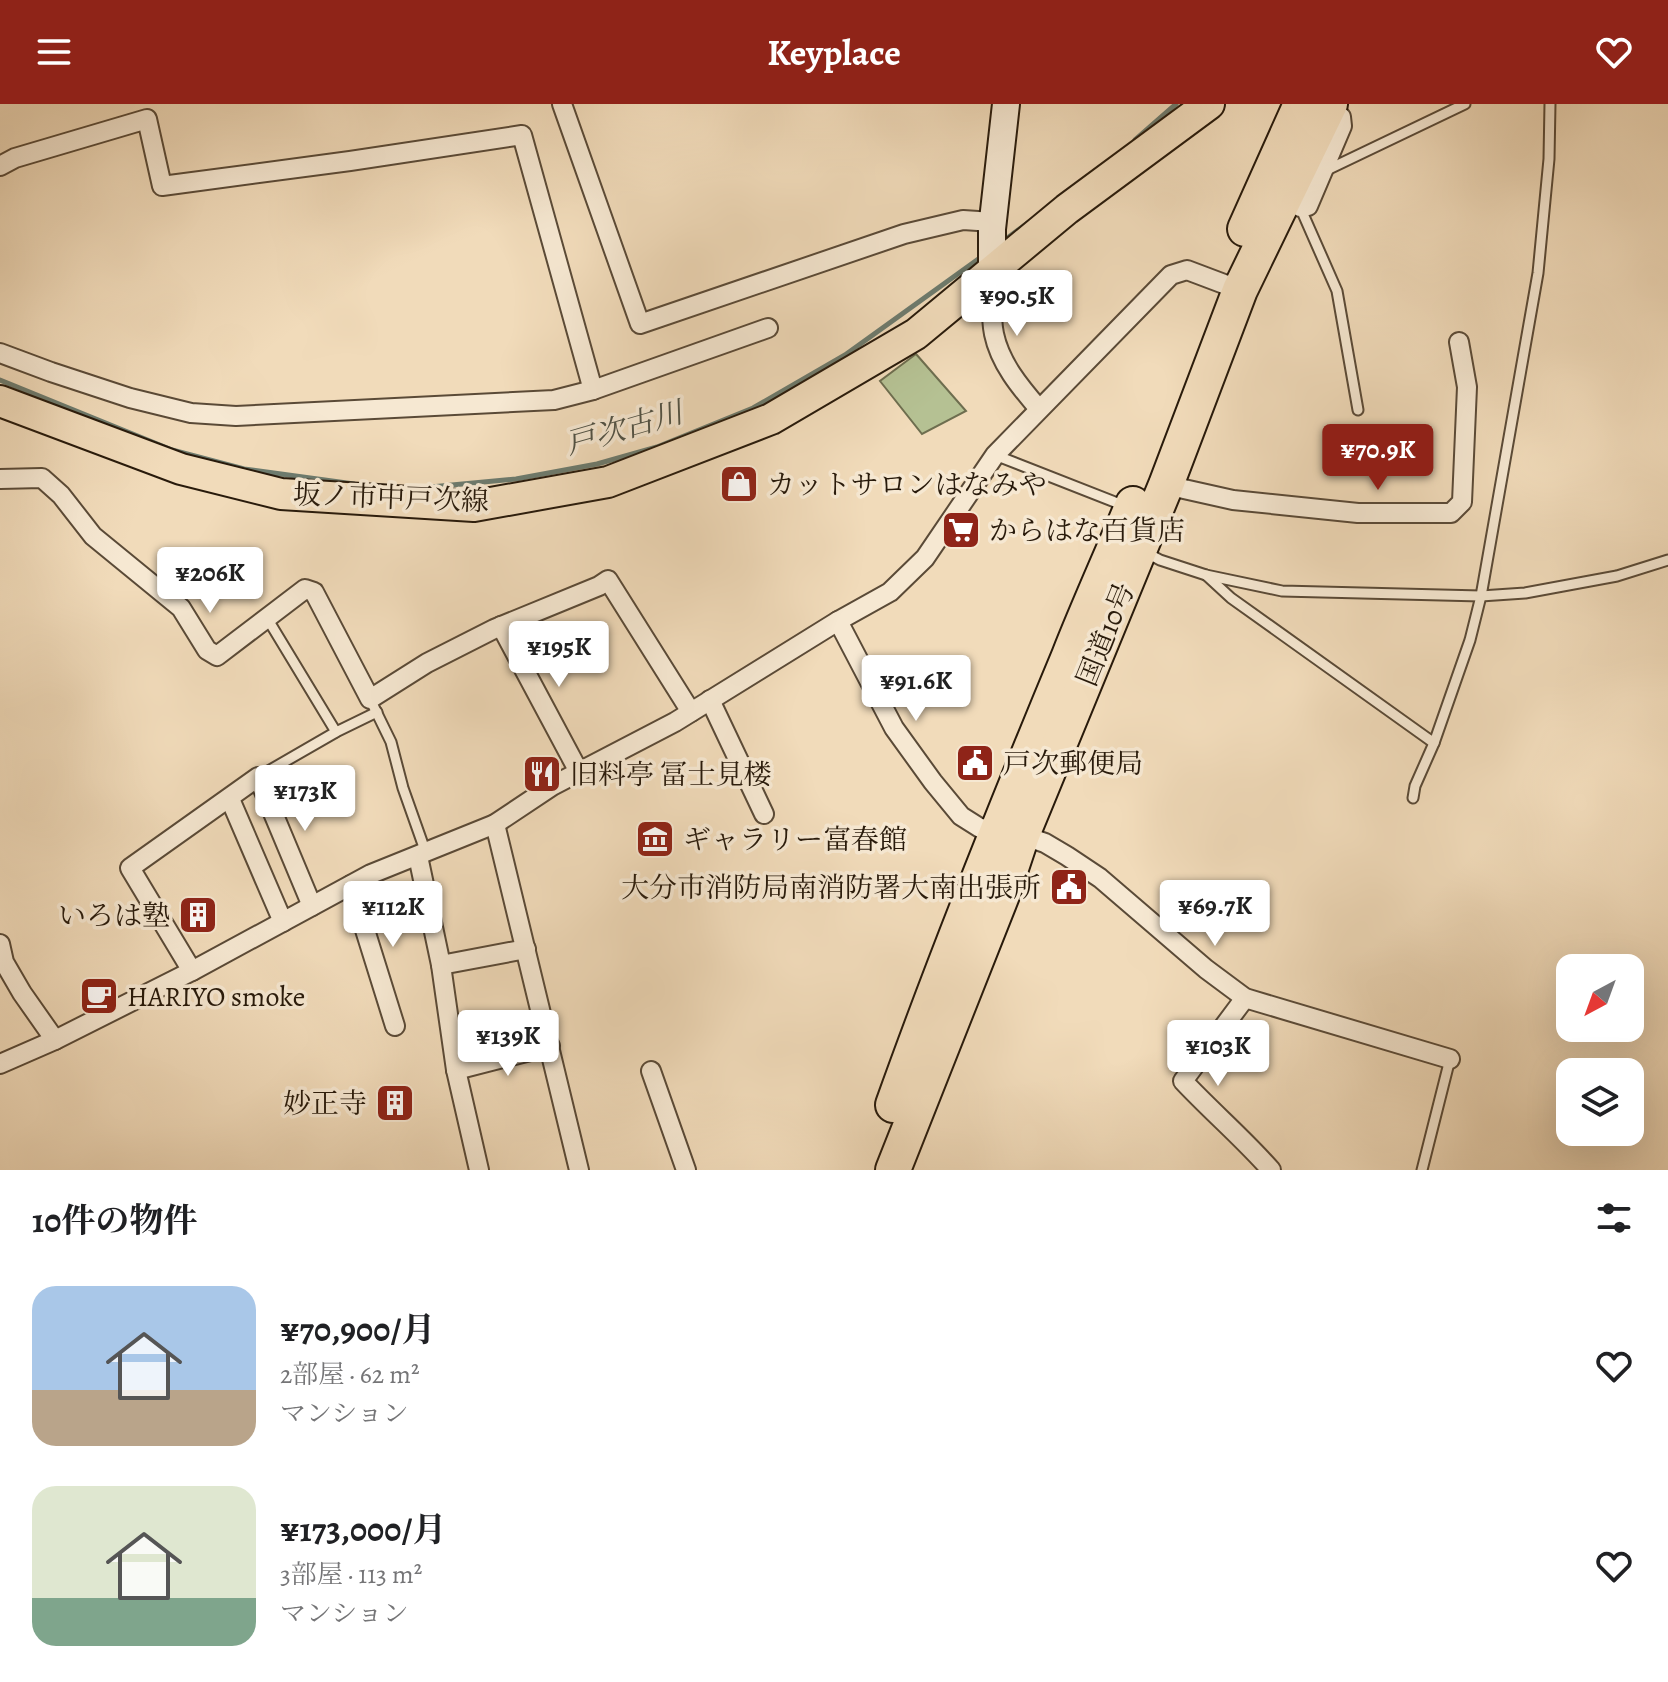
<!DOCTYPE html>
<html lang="ja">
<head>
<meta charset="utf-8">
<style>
  body { margin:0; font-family:Alegreya,"Noto Serif JP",serif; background:#f2f2f2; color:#202124; height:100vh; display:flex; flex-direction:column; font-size:30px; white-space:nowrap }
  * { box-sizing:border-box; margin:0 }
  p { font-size:26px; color:#757577 }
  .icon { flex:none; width:44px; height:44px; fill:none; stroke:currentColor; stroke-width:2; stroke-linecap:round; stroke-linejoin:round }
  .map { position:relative; height:1066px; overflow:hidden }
  .panel { display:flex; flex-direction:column; background:#fff; flex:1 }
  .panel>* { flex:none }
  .needle { width:52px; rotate:221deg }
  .buttons { position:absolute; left:1556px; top:850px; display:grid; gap:16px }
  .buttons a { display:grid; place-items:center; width:88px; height:88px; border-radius:16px; background:#fff; box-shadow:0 8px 32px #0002; font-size:40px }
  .price { position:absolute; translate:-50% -68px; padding:0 18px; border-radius:8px; background:#fff; color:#222; font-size:26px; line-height:52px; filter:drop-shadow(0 2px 4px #0008) }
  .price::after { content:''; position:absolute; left:50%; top:48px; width:24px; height:18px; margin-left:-12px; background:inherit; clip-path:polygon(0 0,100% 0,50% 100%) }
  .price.current { background:#8f2418; color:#fff }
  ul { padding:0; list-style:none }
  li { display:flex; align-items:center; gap:24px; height:200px; padding:0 32px }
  li span { display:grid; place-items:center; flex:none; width:224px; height:160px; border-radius:24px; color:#555 }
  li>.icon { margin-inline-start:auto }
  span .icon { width:96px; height:96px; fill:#fffc; stroke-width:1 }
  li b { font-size:34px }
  h2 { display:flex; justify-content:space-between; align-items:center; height:96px; padding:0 32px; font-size:34px }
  header { display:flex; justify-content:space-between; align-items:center; height:104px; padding:0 32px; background:#8f2418; color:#fff; font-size:36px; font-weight:700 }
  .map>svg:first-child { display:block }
  .green { fill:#b5c193; stroke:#6e6e4f; stroke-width:2 }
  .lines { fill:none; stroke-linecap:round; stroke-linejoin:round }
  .stream { stroke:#6d7b6e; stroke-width:5 }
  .lane-casing { stroke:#5a4a37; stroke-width:13 }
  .street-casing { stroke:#5a4a37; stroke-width:22 }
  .secondary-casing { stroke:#281a0b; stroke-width:30 }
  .primary-casing { stroke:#281a0b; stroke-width:34 }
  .highway-casing { stroke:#281a0b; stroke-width:38 }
  .lane { stroke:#f6e8d2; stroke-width:9 }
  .street { stroke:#f6e8d2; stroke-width:18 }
  .secondary { stroke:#f6e8d2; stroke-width:26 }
  .primary { stroke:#f1dbba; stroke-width:30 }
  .highway { stroke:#f1dbba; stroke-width:34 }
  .labels { text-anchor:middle; stroke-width:7; stroke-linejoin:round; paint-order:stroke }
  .poi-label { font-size:28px; fill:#281a0b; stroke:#f6e8d2; text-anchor:start }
  .street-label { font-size:28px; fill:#281a0b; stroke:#f6e8d2 }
  .water-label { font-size:30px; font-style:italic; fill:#505245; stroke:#f6e8d2 }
</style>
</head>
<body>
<header><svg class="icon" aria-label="menu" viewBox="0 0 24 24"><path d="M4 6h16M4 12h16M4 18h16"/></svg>Keyplace<svg class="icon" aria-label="heart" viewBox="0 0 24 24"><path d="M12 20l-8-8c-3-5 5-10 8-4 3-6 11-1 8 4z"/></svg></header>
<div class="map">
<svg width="1668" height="1066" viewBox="0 0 1668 1066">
  <rect width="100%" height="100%" fill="#f1dbba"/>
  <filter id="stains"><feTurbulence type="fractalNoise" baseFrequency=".0025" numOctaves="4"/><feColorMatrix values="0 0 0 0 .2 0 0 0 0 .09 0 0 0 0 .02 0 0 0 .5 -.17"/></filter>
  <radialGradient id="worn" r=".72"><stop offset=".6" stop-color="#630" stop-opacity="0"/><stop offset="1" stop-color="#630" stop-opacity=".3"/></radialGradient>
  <!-- green -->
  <path class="green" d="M916 250 966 307 922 330 880 277Z"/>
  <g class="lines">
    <!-- stream -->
    <g class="stream">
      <path d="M1135 36 1176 0"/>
      <path d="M1002 138 1029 118"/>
      <path d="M0 276 172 346 244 365 354 380"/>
      <path d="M420 384 516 375 597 360 657 343 753 304 845 251 984 151"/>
    </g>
    <!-- lane casing -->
    <g class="lane-casing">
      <g id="lane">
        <path d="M1327 66 1465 0"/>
        <path d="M1300 103 1337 187 1358 306"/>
        <path d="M995 351 1125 402"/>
        <path d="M1145 448 1160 456 1206 471 1282 487 1481 492 1525 489 1617 472 1668 456"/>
        <path d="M1206 471 1231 494 1434 639 1470 536 1481 492 1538 169 1549 55 1550 0"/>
        <path d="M267 514 336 628"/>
        <path d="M370 595 391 638 403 684 426 749"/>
        <path d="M258 673 336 628 377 608"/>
        <path d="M1413 694 1415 682 1434 639"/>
        <path d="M1422 1066 1450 955"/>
      </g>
    </g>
    <!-- street casing -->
    <g class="street-casing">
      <g id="street">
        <path d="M562 0 640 220 904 130 963 116 993 118"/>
        <path d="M0 62 15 54 147 15 162 82 350 57 522 31 593 286"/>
        <path d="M1286 91 1300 103 1308 102 1342 22 1341 13 1327 4"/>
        <path d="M992 167C992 187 990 210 994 230 1000 259 1020 283 1039 305"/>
        <path d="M0 249 51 268 130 294 191 309 236 312 554 296 593 286 768 224"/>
        <path d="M0 375 42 374 61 391 93 432 181 504 207 546 217 552 305 485 314 488 370 595 427 559 494 525 599 482 608 476 691 608"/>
        <path d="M1166 381 1233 396 1358 409H1451L1462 398 1467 283 1459 238"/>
        <path d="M838 517 894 624 933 678 961 712 980 724 1022 731 1045 739 1067 752 1100 774 1206 865 1245 894 1450 955"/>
        <path d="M501 522 579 668"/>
        <path d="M710 596 764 710"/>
        <path d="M230 695 283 818"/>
        <path d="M495 720 579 1066"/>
        <path d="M418 752 441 861 456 966 479 1066"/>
        <path d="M351 781 395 922"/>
        <path d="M0 840 4 858 22 889 55 936"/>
        <path d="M441 861 526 845"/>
        <path d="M192 867 130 764 258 673 312 802"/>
        <path d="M1245 894 1183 977C1212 1008 1244 1035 1271 1066"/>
        <path d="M0 960 55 936 192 867 371 770 495 720 552 682 675 618 838 517 890 488 925 454 995 351 1171 171 1187 166 1240 186"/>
        <path d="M456 966 550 942"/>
        <path d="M651 967 686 1066"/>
      </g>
    </g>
    <!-- secondary casing -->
    <g class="secondary-casing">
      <path id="secondary" d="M992 167V125L1006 0"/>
    </g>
    <!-- primary casing -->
    <g class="primary-casing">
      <path id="primary" d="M0 297 181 365 281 390 474 402 608 378 771 315 916 230 1067 105 1209 0"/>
    </g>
    <!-- highway casing -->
    <g class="highway-casing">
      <g id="highway">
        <path d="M1245 125 1301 0"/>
        <path d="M893 1001C947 850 1007 701 1069 552 1089 501 1112 451 1133 400"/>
        <path d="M893 1066 1002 791 1022 731 1166 381 1240 186 1330 0"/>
      </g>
    </g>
    <!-- lane -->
    <use href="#lane" class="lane"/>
    <!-- street -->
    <use href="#street" class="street"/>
    <!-- secondary -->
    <use href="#secondary" class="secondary"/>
    <!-- primary -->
    <use href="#primary" class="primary"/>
    <!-- highway -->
    <use href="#highway" class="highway"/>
  </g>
  <!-- icons -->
  <defs>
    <g id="shop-square" transform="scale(2)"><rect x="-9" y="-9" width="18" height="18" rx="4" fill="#8f2418" stroke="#f6e8d2"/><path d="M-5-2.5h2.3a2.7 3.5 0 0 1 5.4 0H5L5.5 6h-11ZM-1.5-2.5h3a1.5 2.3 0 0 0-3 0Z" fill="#fff"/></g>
    <g id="supermarket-square" transform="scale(2)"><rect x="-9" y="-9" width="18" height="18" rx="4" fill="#8f2418" stroke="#f6e8d2"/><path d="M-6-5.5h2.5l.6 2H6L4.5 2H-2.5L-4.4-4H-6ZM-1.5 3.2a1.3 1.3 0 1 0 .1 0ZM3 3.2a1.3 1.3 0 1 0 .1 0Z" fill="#fff"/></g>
    <g id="civic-square" transform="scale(2)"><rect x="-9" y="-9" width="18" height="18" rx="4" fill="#8f2418" stroke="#f6e8d2"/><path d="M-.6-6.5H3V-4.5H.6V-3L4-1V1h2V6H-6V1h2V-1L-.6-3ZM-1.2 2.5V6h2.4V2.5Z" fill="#fff"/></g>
    <g id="restaurant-square" transform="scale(2)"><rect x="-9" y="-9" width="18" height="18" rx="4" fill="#8f2418" stroke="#f6e8d2"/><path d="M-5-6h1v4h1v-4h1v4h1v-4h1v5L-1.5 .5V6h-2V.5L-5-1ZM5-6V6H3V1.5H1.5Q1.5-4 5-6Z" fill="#fff"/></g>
    <g id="museum-square" transform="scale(2)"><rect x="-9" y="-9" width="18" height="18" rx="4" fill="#8f2418" stroke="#f6e8d2"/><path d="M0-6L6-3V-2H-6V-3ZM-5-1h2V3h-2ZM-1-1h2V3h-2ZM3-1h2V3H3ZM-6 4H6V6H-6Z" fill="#fff"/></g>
    <g id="building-square" transform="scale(2)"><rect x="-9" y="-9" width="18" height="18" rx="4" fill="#8f2418" stroke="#f6e8d2"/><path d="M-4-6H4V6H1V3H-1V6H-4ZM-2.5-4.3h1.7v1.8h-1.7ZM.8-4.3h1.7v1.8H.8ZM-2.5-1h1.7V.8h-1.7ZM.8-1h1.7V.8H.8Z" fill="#fff"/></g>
    <g id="cafe-square" transform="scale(2)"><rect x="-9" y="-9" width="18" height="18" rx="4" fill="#8f2418" stroke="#f6e8d2"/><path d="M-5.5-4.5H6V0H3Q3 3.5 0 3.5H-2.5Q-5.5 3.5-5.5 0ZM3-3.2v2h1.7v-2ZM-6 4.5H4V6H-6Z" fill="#fff"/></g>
  </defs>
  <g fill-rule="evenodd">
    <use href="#shop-square" x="739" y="380"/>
    <use href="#supermarket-square" x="961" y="426"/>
    <use href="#civic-square" x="975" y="659"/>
    <use href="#restaurant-square" x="542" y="670"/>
    <use href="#museum-square" x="655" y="735"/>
    <use href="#civic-square" x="1069" y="783"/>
    <use href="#building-square" x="198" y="811"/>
    <use href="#cafe-square" x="99" y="892"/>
    <use href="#building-square" x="395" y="999"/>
  </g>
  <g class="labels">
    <!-- poi labels -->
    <g class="poi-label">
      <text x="767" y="390">カットサロンはなみや</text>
      <text x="989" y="436">からはな百貨店</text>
      <text x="1003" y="669">戸次郵便局</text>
      <text x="570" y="680">旧料亭 冨士見楼</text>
      <text x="683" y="745">ギャラリー富春館</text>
      <text x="1041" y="793" text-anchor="end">大分市消防局南消防署大南出張所</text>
      <text x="170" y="821" text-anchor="end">いろは塾</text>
      <text x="127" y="902">HARIYO smoke</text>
      <text x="367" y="1009" text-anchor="end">妙正寺</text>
    </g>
    <!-- street labels -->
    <g class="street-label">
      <text transform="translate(391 393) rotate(2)" y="10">坂ノ市中戸次線</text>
      <text transform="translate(1105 530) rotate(-68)" y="10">国道10号</text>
    </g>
    <!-- water labels -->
    <g class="water-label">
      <text transform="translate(624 324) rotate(-16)" y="10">戸次古川</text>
    </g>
  </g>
  <rect width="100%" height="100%" filter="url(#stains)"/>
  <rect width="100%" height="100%" fill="url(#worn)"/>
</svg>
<div class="buttons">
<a><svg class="needle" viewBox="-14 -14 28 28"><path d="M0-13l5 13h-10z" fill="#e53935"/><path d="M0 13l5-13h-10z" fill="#757577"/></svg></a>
<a><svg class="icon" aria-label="layers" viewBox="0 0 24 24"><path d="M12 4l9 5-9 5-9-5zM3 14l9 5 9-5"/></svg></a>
</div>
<b class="price" style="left:1017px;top:234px">¥90.5K</b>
<b class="price current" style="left:1378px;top:388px">¥70.9K</b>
<b class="price" style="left:210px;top:511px">¥206K</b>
<b class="price" style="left:559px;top:585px">¥195K</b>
<b class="price" style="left:916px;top:619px">¥91.6K</b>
<b class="price" style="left:305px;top:729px">¥173K</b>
<b class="price" style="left:1215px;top:844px">¥69.7K</b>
<b class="price" style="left:393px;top:845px">¥112K</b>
<b class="price" style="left:508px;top:974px">¥139K</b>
<b class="price" style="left:1218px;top:984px">¥103K</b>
</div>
<section class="panel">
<h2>10件の物件<svg class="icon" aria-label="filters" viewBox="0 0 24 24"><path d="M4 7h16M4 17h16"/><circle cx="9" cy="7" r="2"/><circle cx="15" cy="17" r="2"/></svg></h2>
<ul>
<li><span style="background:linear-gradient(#a9c7e8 65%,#b9a48a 0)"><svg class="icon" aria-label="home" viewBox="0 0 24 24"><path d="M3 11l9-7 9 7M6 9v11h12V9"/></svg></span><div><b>¥70,900/月</b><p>2部屋 · 62 m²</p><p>マンション</p></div><svg class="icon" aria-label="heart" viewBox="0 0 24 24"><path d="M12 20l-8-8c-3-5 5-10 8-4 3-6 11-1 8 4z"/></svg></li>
<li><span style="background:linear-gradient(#dfe7d0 70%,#7fa58c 0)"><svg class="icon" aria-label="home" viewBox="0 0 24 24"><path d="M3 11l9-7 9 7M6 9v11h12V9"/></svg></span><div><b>¥173,000/月</b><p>3部屋 · 113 m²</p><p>マンション</p></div><svg class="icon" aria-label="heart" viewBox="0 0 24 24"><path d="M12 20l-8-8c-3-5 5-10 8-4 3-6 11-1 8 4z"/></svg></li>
</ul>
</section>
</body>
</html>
